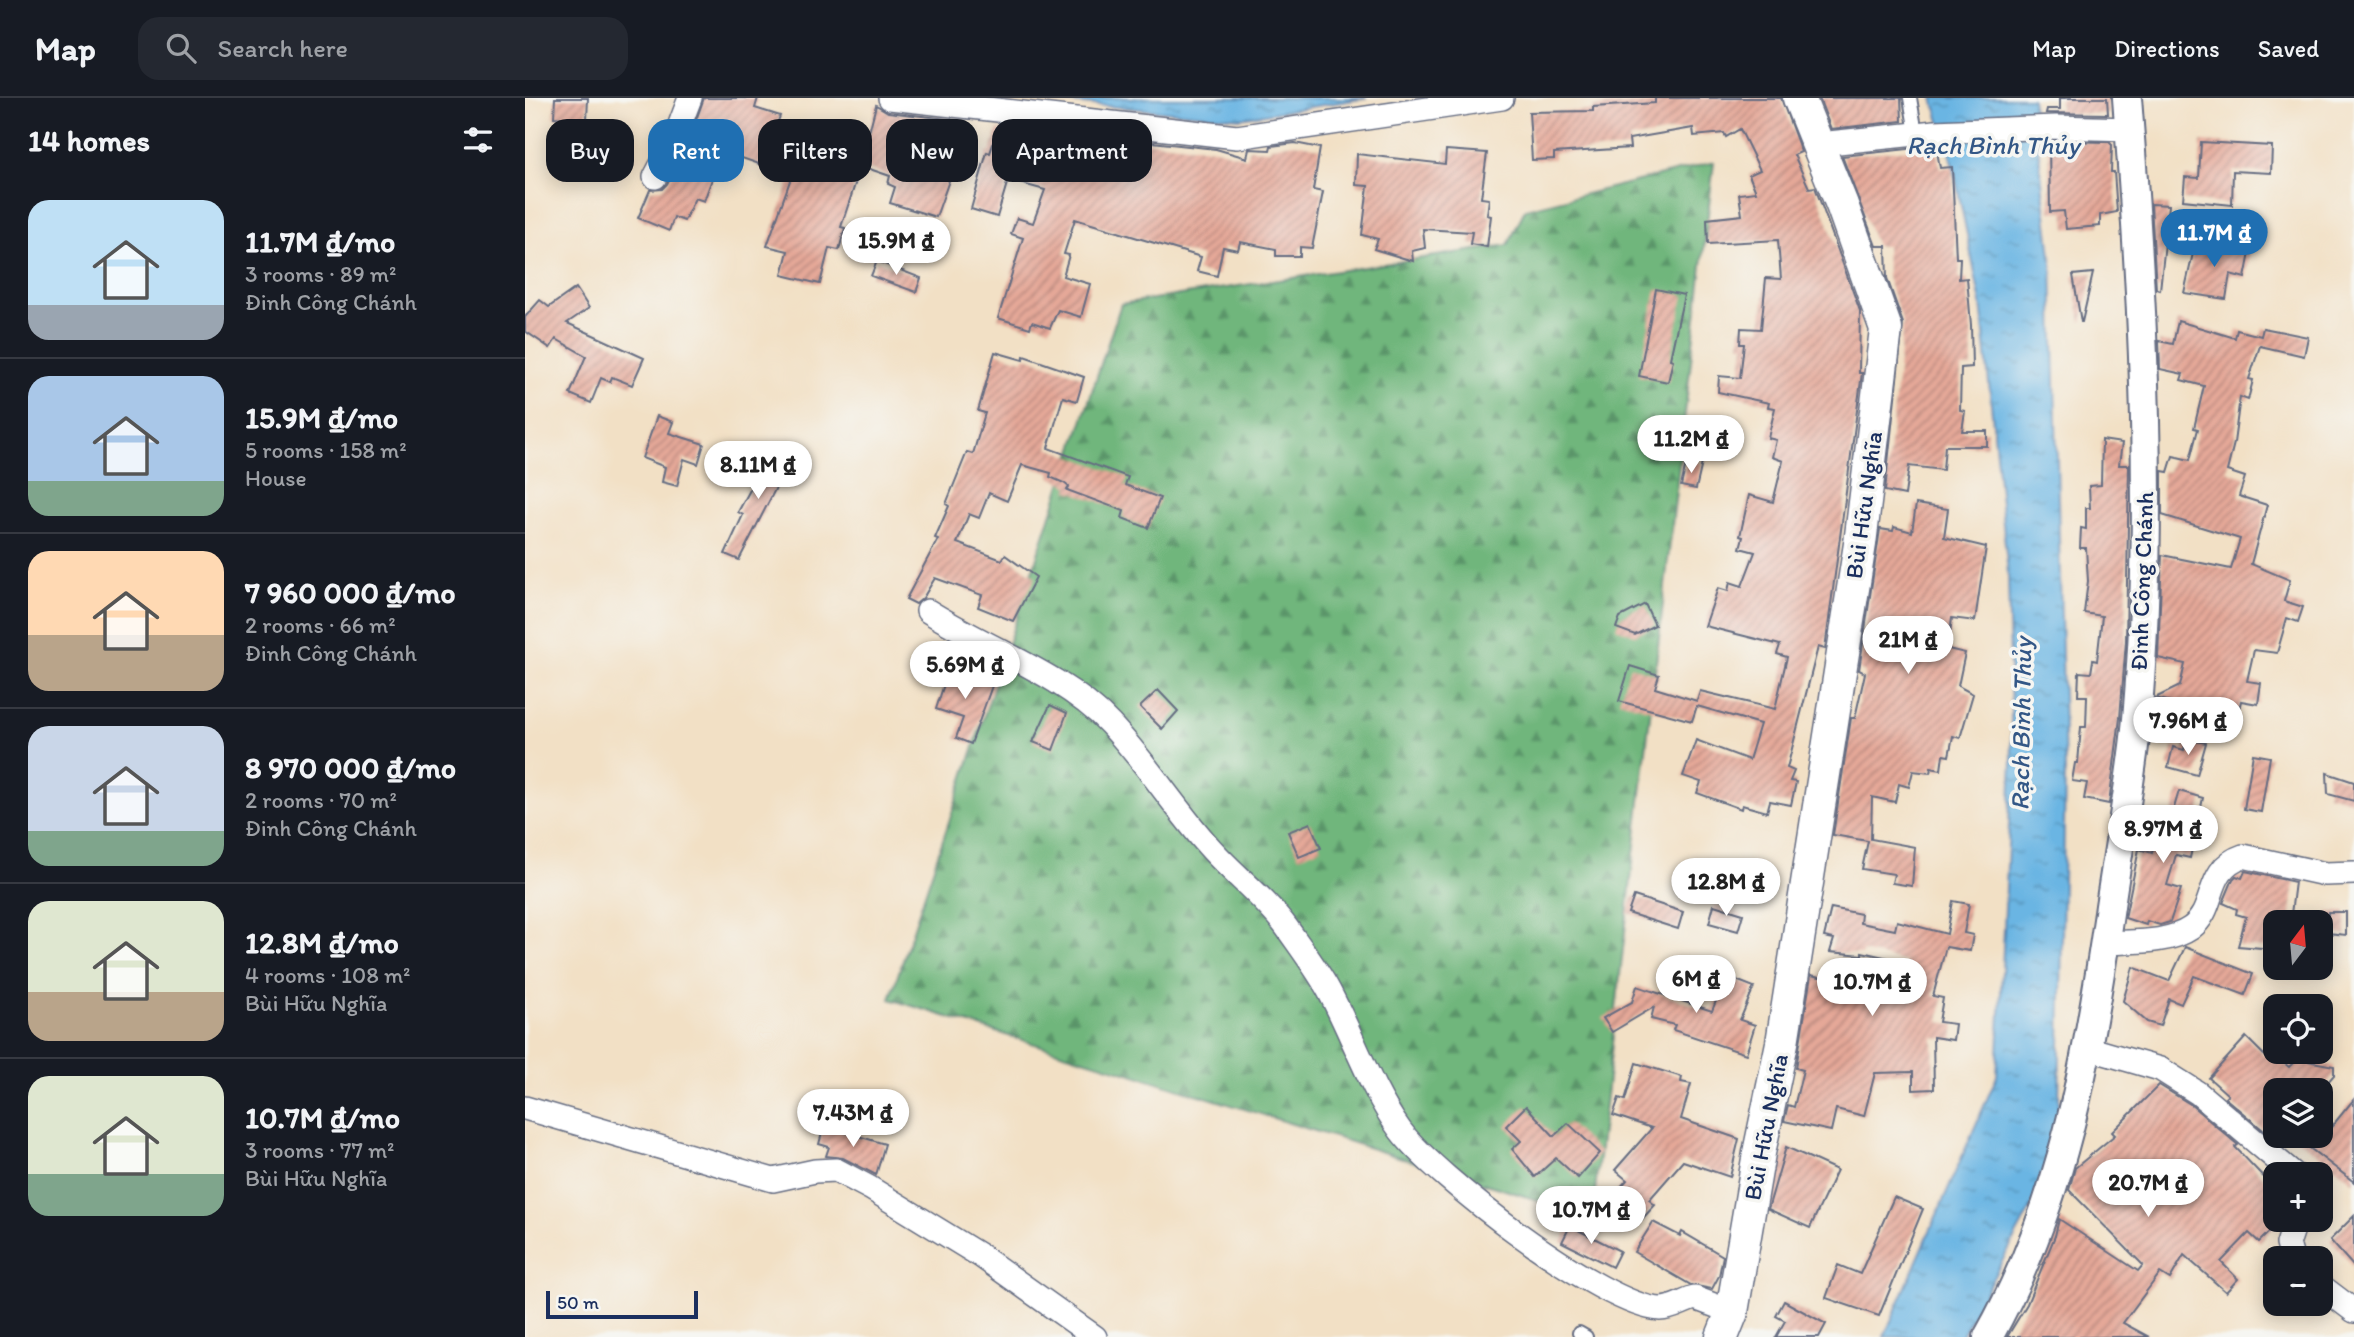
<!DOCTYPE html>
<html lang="en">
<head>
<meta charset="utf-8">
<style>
  body { margin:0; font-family:Itim,sans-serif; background:#242831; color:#f1f3f6; height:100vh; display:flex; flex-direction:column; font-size:26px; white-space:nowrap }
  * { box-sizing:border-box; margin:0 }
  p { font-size:23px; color:#9ea1a6 }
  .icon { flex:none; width:38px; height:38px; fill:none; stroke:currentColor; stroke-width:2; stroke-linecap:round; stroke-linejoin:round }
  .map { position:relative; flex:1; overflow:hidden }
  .sheet { display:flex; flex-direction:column; background:#171b24; width:525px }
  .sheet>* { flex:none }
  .guide { position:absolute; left:21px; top:21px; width:665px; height:63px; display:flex; gap:14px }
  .needle { width:46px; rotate:16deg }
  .controls { position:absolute; left:1738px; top:812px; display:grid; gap:14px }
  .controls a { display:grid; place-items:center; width:70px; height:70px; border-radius:14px; background:#171b24; box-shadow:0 4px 18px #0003; font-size:35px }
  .scale { position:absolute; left:21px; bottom:18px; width:152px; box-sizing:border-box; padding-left:7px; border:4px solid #1b2f5e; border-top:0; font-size:19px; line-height:24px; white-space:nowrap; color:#1b2f5e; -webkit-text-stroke:5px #f6f6f2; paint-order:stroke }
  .price { position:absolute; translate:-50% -60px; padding:0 16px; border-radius:24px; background:#fff; color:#222; font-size:23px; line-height:46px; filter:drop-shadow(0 2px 4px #0008) }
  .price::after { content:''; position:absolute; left:50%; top:42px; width:21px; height:16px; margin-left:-10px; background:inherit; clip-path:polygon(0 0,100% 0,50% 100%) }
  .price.current { background:#1f6fb2; color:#fff }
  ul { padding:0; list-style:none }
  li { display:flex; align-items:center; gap:21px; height:175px; padding:0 28px }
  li+li { border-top:2px solid #363941 }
  li span { display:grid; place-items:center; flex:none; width:196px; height:140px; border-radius:21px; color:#555 }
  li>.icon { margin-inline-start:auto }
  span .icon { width:84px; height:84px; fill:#fffc; stroke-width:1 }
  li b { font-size:30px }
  h2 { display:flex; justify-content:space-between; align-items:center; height:84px; padding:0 28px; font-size:30px }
  .chip { padding:0 24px; border-radius:21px; background:#171b24; box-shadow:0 4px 18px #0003; font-size:24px; line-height:63px }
  .chip.current { background:#1f6fb2; color:#fff }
  header { display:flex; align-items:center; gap:42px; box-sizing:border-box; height:98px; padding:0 35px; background:#171b24; border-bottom:2px solid #363941 }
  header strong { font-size:33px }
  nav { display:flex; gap:38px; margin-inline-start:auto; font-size:24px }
  .search { width:490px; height:63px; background:#242831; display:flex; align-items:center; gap:18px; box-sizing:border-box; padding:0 24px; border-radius:21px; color:#9ea1a6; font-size:26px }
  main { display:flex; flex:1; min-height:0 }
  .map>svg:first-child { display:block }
  .forest { fill:url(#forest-firs); stroke:#45726d; stroke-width:2 }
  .water { fill:url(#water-ripples); stroke:#4272a0; stroke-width:2 }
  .building { fill:url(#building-hatch) }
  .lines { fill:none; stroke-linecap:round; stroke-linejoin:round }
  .service-casing { stroke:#666d82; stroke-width:16 }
  .minor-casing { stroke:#666d82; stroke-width:26 }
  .tertiary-casing { stroke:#666d82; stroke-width:32 }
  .secondary-casing { stroke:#666d82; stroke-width:35 }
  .service { stroke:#fff; stroke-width:12 }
  .minor { stroke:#fff; stroke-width:23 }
  .tertiary { stroke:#fff; stroke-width:28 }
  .secondary { stroke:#fff; stroke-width:32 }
  .labels { text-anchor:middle; stroke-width:7; stroke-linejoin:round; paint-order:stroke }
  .street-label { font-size:24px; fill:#1b2f5e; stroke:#f6f6f2 }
  .water-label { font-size:26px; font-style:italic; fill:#335786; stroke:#f6f6f2 }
</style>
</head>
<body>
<header>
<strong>Map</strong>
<div class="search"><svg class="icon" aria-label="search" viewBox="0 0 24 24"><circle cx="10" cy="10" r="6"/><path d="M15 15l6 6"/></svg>Search here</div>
<nav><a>Map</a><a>Directions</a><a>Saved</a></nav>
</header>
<main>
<section class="sheet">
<h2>14 homes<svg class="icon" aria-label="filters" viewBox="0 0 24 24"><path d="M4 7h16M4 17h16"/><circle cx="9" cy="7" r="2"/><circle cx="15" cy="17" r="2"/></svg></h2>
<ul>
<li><span style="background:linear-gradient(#bfe0f5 75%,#9aa5b1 0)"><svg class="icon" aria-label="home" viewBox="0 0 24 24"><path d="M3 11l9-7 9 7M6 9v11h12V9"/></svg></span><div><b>11.7M ₫/mo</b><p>3 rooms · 89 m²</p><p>Đinh Công Chánh</p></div></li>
<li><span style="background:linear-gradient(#a9c7e8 75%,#7fa58c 0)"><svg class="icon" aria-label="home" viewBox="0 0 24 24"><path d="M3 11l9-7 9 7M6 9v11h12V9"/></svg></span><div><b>15.9M ₫/mo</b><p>5 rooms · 158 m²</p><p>House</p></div></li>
<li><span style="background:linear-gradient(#ffd9b3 60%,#b9a48a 0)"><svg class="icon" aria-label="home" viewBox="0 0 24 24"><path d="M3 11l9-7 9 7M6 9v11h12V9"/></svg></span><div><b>7 960 000 ₫/mo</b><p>2 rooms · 66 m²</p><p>Đinh Công Chánh</p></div></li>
<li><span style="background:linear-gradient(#c9d6e8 75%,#7fa58c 0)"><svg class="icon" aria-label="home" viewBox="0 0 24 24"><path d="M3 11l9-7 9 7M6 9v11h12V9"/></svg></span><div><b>8 970 000 ₫/mo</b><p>2 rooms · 70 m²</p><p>Đinh Công Chánh</p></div></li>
<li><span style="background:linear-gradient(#dfe7d0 65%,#b9a48a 0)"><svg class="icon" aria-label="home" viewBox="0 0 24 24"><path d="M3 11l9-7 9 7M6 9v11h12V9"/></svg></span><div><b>12.8M ₫/mo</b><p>4 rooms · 108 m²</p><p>Bùi Hữu Nghĩa</p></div></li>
<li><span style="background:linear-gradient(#dfe7d0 70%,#7fa58c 0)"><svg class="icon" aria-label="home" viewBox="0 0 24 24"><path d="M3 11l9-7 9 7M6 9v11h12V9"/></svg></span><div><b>10.7M ₫/mo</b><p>3 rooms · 77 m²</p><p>Bùi Hữu Nghĩa</p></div></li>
</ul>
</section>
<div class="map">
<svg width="1829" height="1239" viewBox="0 0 1829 1239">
  <defs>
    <pattern id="forest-firs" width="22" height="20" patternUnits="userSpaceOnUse" patternTransform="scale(1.75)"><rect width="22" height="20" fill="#6fb67c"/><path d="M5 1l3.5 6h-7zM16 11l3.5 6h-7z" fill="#5a9469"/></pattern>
    <pattern id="water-ripples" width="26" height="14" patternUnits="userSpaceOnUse" patternTransform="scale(1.75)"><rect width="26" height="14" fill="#6ab5e3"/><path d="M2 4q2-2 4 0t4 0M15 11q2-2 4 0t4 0" fill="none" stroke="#5694bb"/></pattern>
    <pattern id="building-hatch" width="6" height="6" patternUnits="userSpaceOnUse" patternTransform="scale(1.75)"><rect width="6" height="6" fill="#e5a898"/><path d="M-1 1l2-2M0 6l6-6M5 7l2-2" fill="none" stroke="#b9897f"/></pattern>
  </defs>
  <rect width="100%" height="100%" fill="#f6f6f2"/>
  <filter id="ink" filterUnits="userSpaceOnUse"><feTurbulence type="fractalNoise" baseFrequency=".0143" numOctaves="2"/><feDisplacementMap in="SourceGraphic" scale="14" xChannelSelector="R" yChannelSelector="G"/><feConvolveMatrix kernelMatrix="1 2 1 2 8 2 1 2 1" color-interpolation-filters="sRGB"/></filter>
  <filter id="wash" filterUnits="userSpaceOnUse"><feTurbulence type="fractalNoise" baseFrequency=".00686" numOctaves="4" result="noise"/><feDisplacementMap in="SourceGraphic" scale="28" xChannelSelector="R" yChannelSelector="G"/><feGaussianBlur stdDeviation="1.57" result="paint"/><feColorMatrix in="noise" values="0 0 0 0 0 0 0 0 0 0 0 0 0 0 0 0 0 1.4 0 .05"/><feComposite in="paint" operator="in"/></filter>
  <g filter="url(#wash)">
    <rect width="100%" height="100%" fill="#f2e0c5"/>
    <!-- forest -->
    <path class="forest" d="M1189 64 1067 1119 365 901 596 206 983 147 1000 111Z"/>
    <!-- water -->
    <g class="water">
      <path d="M490 0H842L715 20Z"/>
      <path d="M1408 0H1507L1527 166 1540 674 1533 1060 1436 1239H1359L1472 978 1487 663 1483 476 1456 205 1428 68Z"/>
    </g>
    <g id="blocks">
      <!-- building -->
      <g class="building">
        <path d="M30 0H63L62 22 29 19Z"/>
        <path d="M179 0H233L230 10 255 18 237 67 197 53 179 103 170 100 159 123 149 119 144 133 113 120 125 92 137 91 142 86 161 50Z"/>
        <path d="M1130 0H1256L1276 54 1269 57 1284 90 1290 89 1335 213 1334 275H1337L1300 551 1293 549 1262 670 1269 673 1265 683 1271 684 1266 707 1245 703 1242 714 1217 707 1216 711 1172 695 1176 684 1158 678 1171 642 1224 662 1235 626 1172 608 1167 623 1094 603 1105 568 1134 577 1130 590 1172 603 1175 593 1250 611 1262 559 1252 556 1255 547 1180 528 1193 490 1203 493 1205 484 1217 488 1230 454 1215 450 1218 439 1215 438 1224 397 1248 404 1258 363 1247 359 1251 342 1243 340 1250 310 1243 309 1244 305 1193 294 1194 278 1215 280 1219 246H1215L1216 230 1236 231 1241 180 1256 181 1253 142 1183 146 1182 121 1217 117 1214 96 1231 94 1224 77 1235 72 1215 31 1201 39 1199 35 1169 38 1168 30 1104 41 1105 50 1029 55V61L1007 62 1004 14 1068 13V9L1130 5Z"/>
        <path d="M1294 0H1376L1377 23 1306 31Z"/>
        <path d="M1535 0H1582L1583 16 1521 15 1522 11H1535Z"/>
        <path d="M351 7 363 14 440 23 435 37 434 45 437 46 411 119 365 105 370 89 363 86 365 78 336 68 316 129 320 130 314 152 304 150 295 186 257 177 263 153 242 148 280 40 309 51 313 38 341 46Z"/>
        <path d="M515 31 532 37 528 50 590 67 596 45 609 48V42L691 51 722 60 724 51 745 52 746 48 770 45 795 50 788 92 798 94 787 150 775 149V158H751V151L715 144 713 152 698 149 692 178 672 173 676 159 550 121 539 156 544 157 538 178 565 186 556 219 533 212 525 230 507 224 505 230 473 220 498 140 486 136 492 120 508 125 520 92 483 82 472 119 446 111 462 54 465 55 473 32 509 45Z"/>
        <path d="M1524 43 1584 44 1587 47 1586 74H1589L1592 114 1575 117V128L1541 131 1539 113 1525 114Z"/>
        <path d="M1676 44 1747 48 1746 75 1708 73 1707 107 1658 102 1660 79 1674 80Z"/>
        <path d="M1411 48 1415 70 1427 69 1431 160H1435L1434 181 1442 180 1446 227 1447 269 1436 270 1435 312 1440 313 1437 333H1462V348H1420L1418 372 1384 368 1380 397 1360 393 1378 225 1362 180 1361 148H1351L1317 58Z"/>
        <path d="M921 52 962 55 956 100 964 101 962 117 966 118 962 149 945 146 947 134 898 131 900 150 887 153 888 163 849 151 853 141 837 137 843 88 831 87 832 56 920 66Z"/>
        <path d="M1626 106 1644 107 1635 192 1631 191Z"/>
        <path d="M1671 142 1725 155 1720 180 1705 176 1701 201 1659 195Z"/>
        <path d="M352 163 396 180 391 194 346 178Z"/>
        <path d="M1568 175 1557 224H1556L1548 177Z"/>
        <path d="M51 190 64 210 42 225 119 260 107 287 87 279 85 284 76 280 66 305 45 296 61 258 31 241 25 250 0 233V219L15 202 24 209Z"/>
        <path d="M1131 191 1159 197 1145 261 1148 262 1143 284 1114 278Z"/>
        <path d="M1653 223 1710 240 1712 232 1736 238 1738 230 1783 239 1779 258 1735 248 1724 281 1728 282 1723 302 1715 299 1709 345 1702 373 1720 379 1714 398 1742 407 1726 466 1765 482 1759 503 1778 509 1773 524 1762 520 1752 555 1729 552 1722 583 1736 585 1733 606 1716 603 1712 619 1630 600 1655 588 1660 566 1633 560 1637 457 1706 471 1715 441 1637 417V373L1643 374 1648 358 1665 362 1673 331 1669 330 1679 288 1656 282 1658 276 1635 271 1634 243 1648 246Z"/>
        <path d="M470 254 498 262 499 258 559 279 552 303 538 299 523 350 603 379 600 387 635 400 623 430 597 420 599 413 542 392 544 389 539 385 525 379 526 375 497 367 482 403 464 395 454 420 444 416 432 445 477 462 480 457 511 479 488 523 453 509 457 497 410 480 398 500 391 506 381 501 413 441 410 440 424 408 421 406 442 354 448 356 460 315 453 313Z"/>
        <path d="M132 318 148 324 144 335 179 346 173 366 159 361 152 388 137 384 140 369 117 360Z"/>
        <path d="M1577 342 1597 345 1594 367H1604L1601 543 1595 620 1584 706 1559 701 1562 685 1547 683 1550 665H1553L1556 629H1561L1562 598H1553L1554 574 1566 575 1568 562 1572 563 1577 518 1559 515 1563 483 1561 450H1555L1556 430 1561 431V410H1565L1564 388 1576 387Z"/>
        <path d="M249 348 265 357 261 365 263 366 214 462 200 456 218 417 213 414Z"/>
        <path d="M1162 362 1177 365 1171 391 1156 388Z"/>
        <path d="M1391 406 1423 411 1419 439 1461 449 1450 523 1427 520 1423 551 1440 555 1433 588 1448 596 1435 640 1428 638 1424 658 1418 657 1416 672 1406 670 1405 675 1388 673 1384 689 1374 686 1370 704 1347 699 1346 741 1390 749 1387 788 1367 785 1369 776 1337 771 1343 743 1308 737 1326 620H1330L1340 575 1334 572 1355 431 1368 433 1369 429 1387 434Z"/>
        <path d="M1120 506 1130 527 1110 537 1091 530 1095 519Z"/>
        <path d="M424 571 468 585 446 646 431 640 438 620 411 611Z"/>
        <path d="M633 592 653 613 637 631 615 609Z"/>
        <path d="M525 607 542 615 528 652 508 644Z"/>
        <path d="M1661 641 1681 645 1672 677 1643 669 1648 649 1659 652Z"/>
        <path d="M1728 656 1745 659 1736 714 1719 711Z"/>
        <path d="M1802 675 1829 684V703L1803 696Z"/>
        <path d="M1654 693 1678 700 1665 760 1651 757 1642 787 1656 791 1645 824 1635 827 1622 823 1621 827 1600 820 1614 751 1627 755 1634 728 1643 730Z"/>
        <path d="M785 725 796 750 774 759 763 734Z"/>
        <path d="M1720 773 1770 784 1765 824H1750L1749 851 1713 848 1721 819 1711 816 1712 811 1698 805 1708 781 1711 778 1717 780Z"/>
        <path d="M1109 798 1158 814 1153 831 1103 815Z"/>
        <path d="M1428 803 1444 806 1439 835 1448 837 1445 853 1421 849 1408 898 1418 900 1414 924 1430 926 1428 942 1408 939 1409 991 1388 992V974L1350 975 1339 1018 1311 1011 1306 1033 1259 1023 1263 1007 1269 1009 1278 972 1271 970 1286 877 1299 880 1300 876 1373 896 1381 864 1337 854V857L1305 854 1309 841 1299 839 1306 810 1336 816 1335 825 1370 832 1372 823 1422 836Z"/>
        <path d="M1189 807 1218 816 1213 833 1184 825Z"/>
        <path d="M1803 814H1821V837L1803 835Z"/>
        <path d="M1660 849 1728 876 1720 897 1669 878 1656 906 1644 901 1635 928 1622 924 1598 903 1608 869 1644 883Z"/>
        <path d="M1201 878 1229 889 1215 922 1230 927 1221 956 1148 932 1150 927 1126 921 1129 909 1087 934 1078 920 1107 904 1112 888 1187 913Z"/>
        <path d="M1721 939 1739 957 1743 953 1764 969 1772 961 1809 968V977L1796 992H1750V1042L1700 1000 1703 997 1684 980Z"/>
        <path d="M1111 965 1157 979 1156 984 1166 986 1156 1021 1214 1041 1205 1079 1158 1063 1124 1102 1130 1107 1117 1121 1101 1107 1096 1112 1084 1102 1102 1082 1090 1072 1127 1030 1088 1017 1094 1000 1100 1002Z"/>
        <path d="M1634 987 1665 1006 1713 1047 1710 1049 1750 1091V1128L1734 1144 1724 1135 1696 1164 1713 1181 1701 1194 1659 1157 1645 1181 1635 1175 1598 1225 1624 1239H1482L1502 1206 1530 1138 1534 1121 1613 1173 1618 1167 1544 1092 1550 1070 1590 1037 1587 1034Z"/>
        <path d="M1829 1001V1084L1769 1038H1799Z"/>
        <path d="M1001 1008 1029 1038 1043 1025 1075 1055 1053 1080 1031 1060 1010 1079 987 1051 996 1043 981 1028Z"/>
        <path d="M299 1028 360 1046 351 1077 318 1060 301 1058 304 1049 294 1046Z"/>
        <path d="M1261 1049 1312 1072 1285 1130 1243 1111Z"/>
        <path d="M1369 1099 1398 1111 1354 1218 1301 1200 1313 1167 1335 1176Z"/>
        <path d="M1829 1118V1169L1805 1142Z"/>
        <path d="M1128 1124 1155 1138 1157 1134 1198 1158 1194 1178 1187 1191 1166 1187 1109 1154Z"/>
        <path d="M1045 1128 1095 1153 1087 1169 1037 1144Z"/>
        <path d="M1259 1203 1301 1226 1294 1239H1251L1260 1223 1251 1218Z"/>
      </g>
    </g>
  </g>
  <g filter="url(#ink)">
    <use href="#blocks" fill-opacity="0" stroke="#666d82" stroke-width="2"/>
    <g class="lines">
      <!-- service casing -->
      <g class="service-casing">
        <g id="service">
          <path d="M1385 0 1391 35"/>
          <path d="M1054 1235 1061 1239"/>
        </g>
      </g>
      <!-- minor casing -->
      <g class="minor-casing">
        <g id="minor">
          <path d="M365 0 712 39 977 0"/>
          <path d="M1294 46 1410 34 1531 29 1605 31"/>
          <path d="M130 79 148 45 165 0"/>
          <path d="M403 513C461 550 538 576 585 626 620 663 647 706 680 744 706 775 738 797 762 830 776 850 792 871 804 893 828 938 845 990 875 1032 910 1079 1077 1208 1135 1211 1148 1211 1158 1203 1170 1200L1207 1214"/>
          <path d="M1580 845C1606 843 1643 846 1666 830 1693 810 1679 771 1718 758L1800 776 1829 775"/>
          <path d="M1562 950 1635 971 1673 995 1769 1076"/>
          <path d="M0 1010 248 1082 290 1073 311 1072 345 1090 456 1158 570 1239"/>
          <path d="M1767 1160 1763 1146 1771 1122"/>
          <path d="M1796 1188 1829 1213"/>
        </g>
      </g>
      <!-- tertiary casing -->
      <g class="tertiary-casing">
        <path id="tertiary" d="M1463 1239C1537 1108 1563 962 1584 815 1593 751 1606 685 1612 621 1630 415 1618 206 1602 0"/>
      </g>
      <!-- secondary casing -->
      <g class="secondary-casing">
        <path id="secondary" d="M1197 1239 1207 1214 1234 1055 1257 945 1335 446 1361 231 1317 107 1274 0"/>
      </g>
      <!-- service -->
      <use href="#service" class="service"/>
      <!-- minor -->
      <use href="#minor" class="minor"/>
      <!-- tertiary -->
      <use href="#tertiary" class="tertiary"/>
      <!-- secondary -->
      <use href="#secondary" class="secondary"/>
    </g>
  </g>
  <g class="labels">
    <!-- street labels -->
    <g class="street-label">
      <text transform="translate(1339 407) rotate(-82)" y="8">Bùi Hữu Nghĩa</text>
      <text transform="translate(1617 483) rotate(-88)" y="8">Đinh Công Chánh</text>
      <text transform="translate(1241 1029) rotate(-79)" y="8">Bùi Hữu Nghĩa</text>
    </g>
    <!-- water labels -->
    <g class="water-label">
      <text x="1468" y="56">Rạch Bình Thủy</text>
      <text transform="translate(1496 626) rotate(-89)" y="9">Rạch Bình Thủy</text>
    </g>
  </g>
</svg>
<div class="controls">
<a><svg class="needle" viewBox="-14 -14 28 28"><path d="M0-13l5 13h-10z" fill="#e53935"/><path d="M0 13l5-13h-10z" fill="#9ea1a6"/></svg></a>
<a><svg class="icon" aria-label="locate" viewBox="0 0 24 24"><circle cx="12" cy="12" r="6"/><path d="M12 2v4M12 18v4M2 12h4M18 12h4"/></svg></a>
<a><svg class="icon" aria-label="layers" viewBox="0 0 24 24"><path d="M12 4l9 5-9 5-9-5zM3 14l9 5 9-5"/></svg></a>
<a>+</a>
<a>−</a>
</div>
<div class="scale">50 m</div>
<b class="price current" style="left:1689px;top:171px">11.7M ₫</b>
<b class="price" style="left:371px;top:179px">15.9M ₫</b>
<b class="price" style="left:1166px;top:377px">11.2M ₫</b>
<b class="price" style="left:233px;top:403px">8.11M ₫</b>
<b class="price" style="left:1383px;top:578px">21M ₫</b>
<b class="price" style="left:440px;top:603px">5.69M ₫</b>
<b class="price" style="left:1663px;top:659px">7.96M ₫</b>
<b class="price" style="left:1638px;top:767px">8.97M ₫</b>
<b class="price" style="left:1201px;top:820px">12.8M ₫</b>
<b class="price" style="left:1171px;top:917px">6M ₫</b>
<b class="price" style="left:1347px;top:920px">10.7M ₫</b>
<b class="price" style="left:328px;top:1051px">7.43M ₫</b>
<b class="price" style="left:1623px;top:1121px">20.7M ₫</b>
<b class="price" style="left:1066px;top:1148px">10.7M ₫</b>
<div class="guide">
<a class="chip">Buy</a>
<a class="chip current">Rent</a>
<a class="chip">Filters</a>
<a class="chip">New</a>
<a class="chip">Apartment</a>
</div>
</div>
</main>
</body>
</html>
